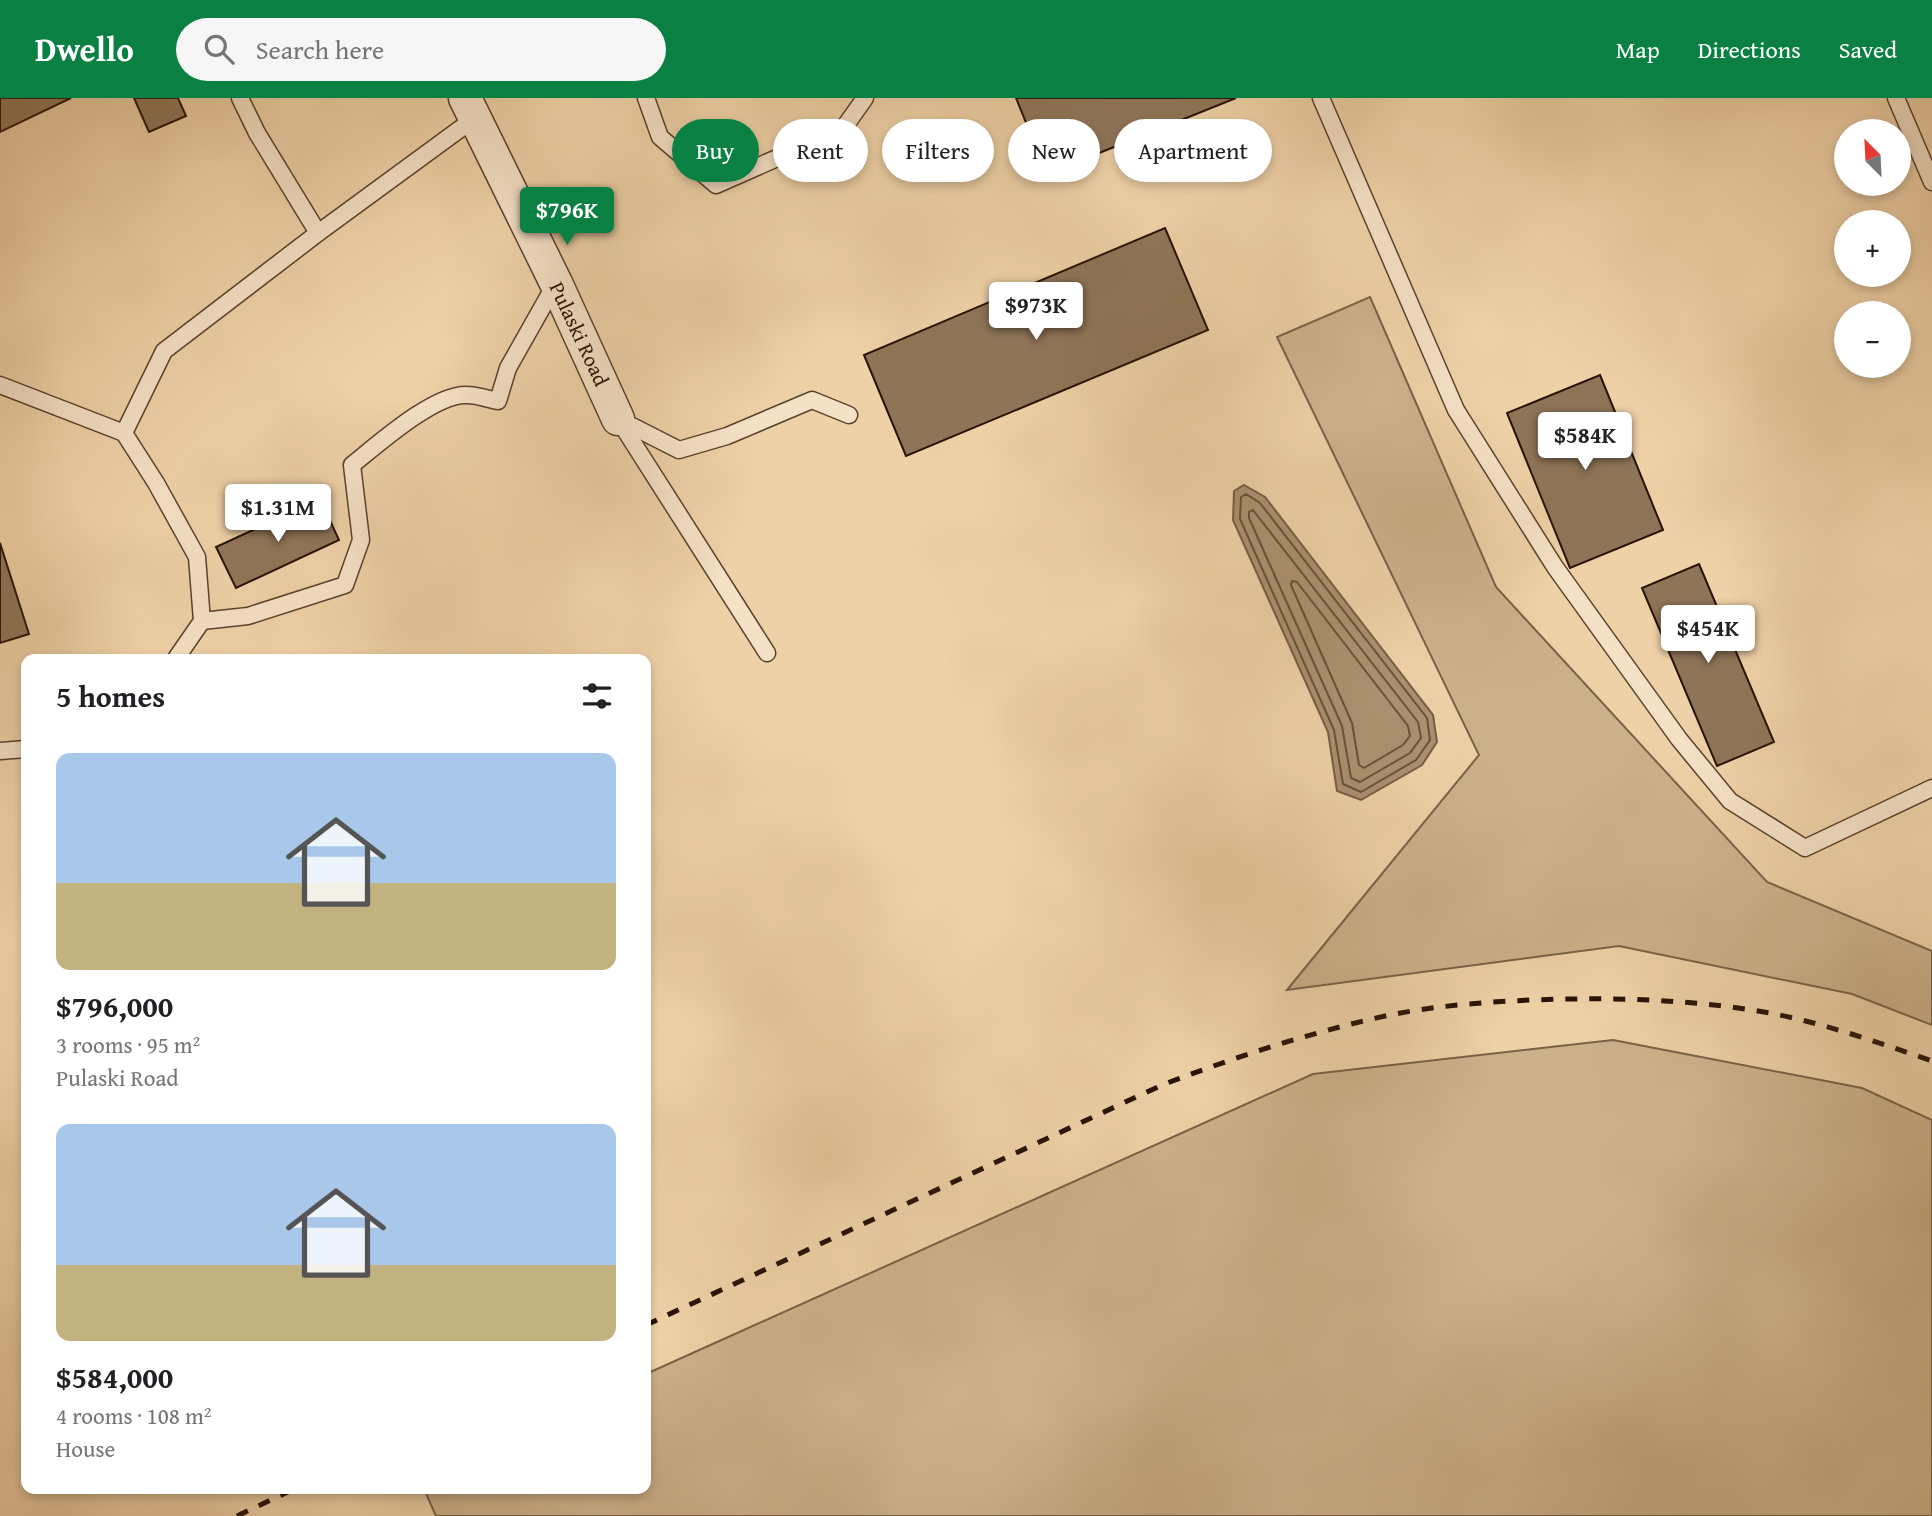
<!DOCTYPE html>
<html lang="en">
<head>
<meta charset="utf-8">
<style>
  body { margin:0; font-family:"Gentium Book Plus",serif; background:#f6f6f6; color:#202124; height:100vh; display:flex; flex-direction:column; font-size:26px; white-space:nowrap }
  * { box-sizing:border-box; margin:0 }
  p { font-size:23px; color:#757577 }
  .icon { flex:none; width:38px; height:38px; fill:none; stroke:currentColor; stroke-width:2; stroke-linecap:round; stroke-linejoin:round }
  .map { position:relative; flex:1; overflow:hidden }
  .panel { position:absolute; left:21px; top:556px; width:630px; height:840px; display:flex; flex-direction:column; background:#fff; border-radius:14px; box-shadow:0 4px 10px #0003 }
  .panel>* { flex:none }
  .hud { position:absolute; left:672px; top:21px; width:665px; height:63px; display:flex; gap:14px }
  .needle { width:46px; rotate:336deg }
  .buttons { position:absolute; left:1834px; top:21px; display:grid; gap:14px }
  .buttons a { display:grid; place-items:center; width:77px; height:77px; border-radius:50%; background:#fff; box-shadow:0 4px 10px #0003; font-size:35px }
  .price { position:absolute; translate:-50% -60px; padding:0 16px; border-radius:7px; background:#fff; color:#222; font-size:23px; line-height:46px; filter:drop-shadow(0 2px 4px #0008) }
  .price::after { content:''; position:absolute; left:50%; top:42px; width:21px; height:16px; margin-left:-10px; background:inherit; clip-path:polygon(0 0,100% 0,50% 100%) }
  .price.on { background:#0b8043; color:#fff }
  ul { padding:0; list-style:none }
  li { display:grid; align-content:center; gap:14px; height:371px; padding:0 35px }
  li span { display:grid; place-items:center; height:217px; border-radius:14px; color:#555 }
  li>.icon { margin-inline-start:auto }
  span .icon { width:126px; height:126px; fill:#fffc; stroke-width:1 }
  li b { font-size:30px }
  h2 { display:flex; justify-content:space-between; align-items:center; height:84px; padding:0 35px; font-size:30px }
  .tag { padding:0 24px; border-radius:32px; background:#fff; box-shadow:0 4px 10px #0003; font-size:24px; line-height:63px }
  .tag.on { background:#0b8043; color:#fff }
  header { display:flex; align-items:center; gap:42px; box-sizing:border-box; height:98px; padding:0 35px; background:#0b8043; color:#fff }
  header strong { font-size:33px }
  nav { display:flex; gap:38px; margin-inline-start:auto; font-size:24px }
  .search { width:490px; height:63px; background:#f6f6f6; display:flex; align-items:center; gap:18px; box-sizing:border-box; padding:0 24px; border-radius:38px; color:#757577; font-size:26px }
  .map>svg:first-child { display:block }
  .green { fill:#cdb18b; stroke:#7a6247; stroke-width:2 }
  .water { fill:#ab906f; stroke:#765e44; stroke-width:2 }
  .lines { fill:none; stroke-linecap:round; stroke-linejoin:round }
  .shore { stroke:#695139; stroke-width:2 }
  .building { fill:#8f7558; stroke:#271203; stroke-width:2 }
  .lane-casing { stroke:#59422c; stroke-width:19 }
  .street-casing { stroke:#59422c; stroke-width:35 }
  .lane { stroke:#f5e1c6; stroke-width:16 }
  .street { stroke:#f5e1c6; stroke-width:32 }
  .rail { stroke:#271203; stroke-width:5; stroke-dasharray:12 12; stroke-linecap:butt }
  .labels { text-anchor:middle; stroke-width:5; stroke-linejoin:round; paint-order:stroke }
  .street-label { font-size:21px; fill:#271203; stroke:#f5e1c6 }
</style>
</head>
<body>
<header>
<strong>Dwello</strong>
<div class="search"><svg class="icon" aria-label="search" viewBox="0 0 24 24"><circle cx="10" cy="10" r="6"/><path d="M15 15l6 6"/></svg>Search here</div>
<nav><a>Map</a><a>Directions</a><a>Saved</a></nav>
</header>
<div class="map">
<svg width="1932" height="1418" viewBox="0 0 1932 1418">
  <rect width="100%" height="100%" fill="#efd1a7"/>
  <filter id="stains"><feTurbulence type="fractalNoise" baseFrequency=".00286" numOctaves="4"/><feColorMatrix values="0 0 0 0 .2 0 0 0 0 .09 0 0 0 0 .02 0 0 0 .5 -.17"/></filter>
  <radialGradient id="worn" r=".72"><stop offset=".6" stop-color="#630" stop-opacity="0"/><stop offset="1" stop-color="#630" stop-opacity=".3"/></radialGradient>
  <!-- green -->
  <g class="green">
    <path d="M1370 199 1496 489 1767 784 1932 853V927L1852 896 1619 848 1287 892 1479 657 1277 239Z"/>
    <path d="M1613 942 1862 990 1932 1022V1418H436L424 1391H646V1276L1313 976Z"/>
  </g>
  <!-- water -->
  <path class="water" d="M1244 387 1265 399 1433 617 1437 644 1422 667 1361 702 1337 693 1328 634 1233 422 1234 393Z"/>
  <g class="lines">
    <!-- shore -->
    <g class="shore">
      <path d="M1246 396 1260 405 1427 620 1430 642 1416 662 1361 694 1343 686 1334 632 1240 421 1241 399Z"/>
      <path d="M1253 412 1418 624 1421 640 1410 655 1360 684 1351 680 1342 628 1249 420V414Z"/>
      <path d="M1292 483 1297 484 1408 628 1410 638 1403 647 1364 670 1359 667 1352 625 1291 487Z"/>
    </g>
  </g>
  <!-- building -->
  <g class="building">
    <path d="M0 0H71L0 34Z"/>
    <path d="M134 0H178L186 18 149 34Z"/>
    <path d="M1016 0H1236L1047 76Z"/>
    <path d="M1165 130 1208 232 906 358 864 257Z"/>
    <path d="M1600 277 1663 432 1570 470 1507 315Z"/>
    <path d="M320 401 339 442 236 490 216 449Z"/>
    <path d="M0 445 29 536 0 545Z"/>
    <path d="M1699 466 1774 644 1717 668 1642 490Z"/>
  </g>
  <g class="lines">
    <!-- lane casing -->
    <g class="lane-casing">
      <g id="lane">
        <path d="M240 0 257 35 318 135"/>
        <path d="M646 0 660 39 716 87 843 31 865 0"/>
        <path d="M1321 0 1456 312 1555 469 1679 641 1730 703 1805 750 1932 690"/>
        <path d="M1896 0 1932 84"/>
        <path d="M0 287 124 335 164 253 318 135 475 20"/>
        <path d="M618 321 767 555"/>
        <path d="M620 322 679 352 727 338 812 302 849 317"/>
        <path d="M124 335 156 385 197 459 202 523 175 562"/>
        <path d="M202 523 248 518 345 487 361 442 352 367C377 347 435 295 467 297 477 297 488 301 498 303L508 270 556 185"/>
        <path d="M0 653 26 651"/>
      </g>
    </g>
    <!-- street casing -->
    <g class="street-casing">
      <path id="street" d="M465 0 556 185 618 321"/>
    </g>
    <!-- lane -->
    <use href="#lane" class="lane"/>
    <!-- street -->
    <use href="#street" class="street"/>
    <!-- rail -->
    <g class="rail">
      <path d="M646 1227 1162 987C1235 959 1309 935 1385 918 1433 908 1483 904 1532 902 1614 899 1694 901 1775 916 1829 927 1880 945 1932 963"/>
      <path d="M237 1418 294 1391"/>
    </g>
  </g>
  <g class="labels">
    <!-- street labels -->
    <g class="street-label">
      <text transform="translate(579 236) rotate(65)" y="7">Pulaski Road</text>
    </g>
  </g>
  <rect width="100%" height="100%" filter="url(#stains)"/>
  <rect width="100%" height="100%" fill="url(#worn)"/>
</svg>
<div class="buttons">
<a><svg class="needle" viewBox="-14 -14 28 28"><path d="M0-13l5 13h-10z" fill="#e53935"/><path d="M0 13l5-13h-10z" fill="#757577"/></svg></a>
<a>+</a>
<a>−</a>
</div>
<b class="price on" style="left:567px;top:149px">$796K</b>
<b class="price" style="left:1036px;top:244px">$973K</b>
<b class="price" style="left:1585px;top:374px">$584K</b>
<b class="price" style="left:278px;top:446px">$1.31M</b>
<b class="price" style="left:1708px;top:567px">$454K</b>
<div class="hud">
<a class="tag on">Buy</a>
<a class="tag">Rent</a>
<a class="tag">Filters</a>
<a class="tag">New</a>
<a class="tag">Apartment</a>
</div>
<section class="panel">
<h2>5 homes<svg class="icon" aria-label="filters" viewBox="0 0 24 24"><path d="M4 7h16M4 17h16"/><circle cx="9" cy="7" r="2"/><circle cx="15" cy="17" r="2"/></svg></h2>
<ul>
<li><span style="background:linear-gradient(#a9c7e8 60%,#c2b280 0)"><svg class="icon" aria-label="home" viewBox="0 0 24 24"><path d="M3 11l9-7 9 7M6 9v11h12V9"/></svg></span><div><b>$796,000</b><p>3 rooms · 95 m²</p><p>Pulaski Road</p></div></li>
<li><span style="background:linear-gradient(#a9c7e8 65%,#c2b280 0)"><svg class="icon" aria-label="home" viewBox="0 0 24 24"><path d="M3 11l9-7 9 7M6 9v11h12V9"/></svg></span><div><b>$584,000</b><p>4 rooms · 108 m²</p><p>House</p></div></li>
</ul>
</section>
</div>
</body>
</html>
